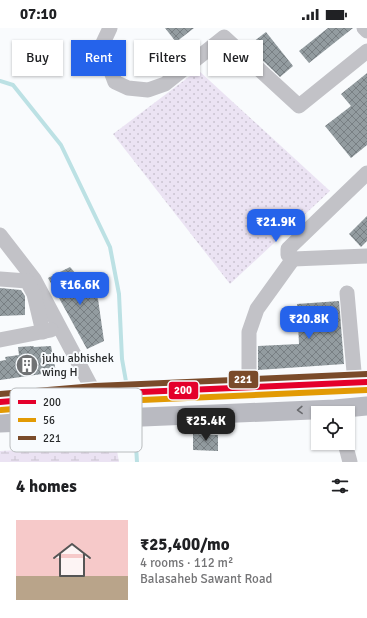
<!DOCTYPE html>
<html lang="en">
<head>
<meta charset="utf-8">
<style>
  body { margin:0; font-family:Signika,sans-serif; background:#f2f2f2; color:#202124; height:100vh; display:flex; flex-direction:column; font-size:15px; white-space:nowrap }
  * { box-sizing:border-box; margin:0 }
  p { font-size:13px; color:#757577 }
  .icon { flex:none; width:22px; height:22px; fill:none; stroke:currentColor; stroke-width:2; stroke-linecap:round; stroke-linejoin:round }
  .map { position:relative; height:434px; overflow:hidden }
  .drawer { display:flex; flex-direction:column; background:#fff; flex:1 }
  .drawer>* { flex:none }
  .top-card { position:absolute; left:12px; top:12px; width:343px; height:36px; display:flex; gap:8px }
  .tools { position:absolute; left:311px; top:378px; display:grid; gap:8px }
  .tools a { display:grid; place-items:center; width:44px; height:44px; border-radius:0px; background:#fff; box-shadow:0 1px 3px #0004; font-size:20px }
  .price { position:absolute; translate:-50% -34px; padding:0 9px; border-radius:8px; background:#2563eb; color:#fff; font-size:13px; line-height:26px; filter:drop-shadow(0 1px 2px #0008) }
  .price::after { content:''; position:absolute; left:50%; top:24px; width:12px; height:9px; margin-left:-6px; background:inherit; clip-path:polygon(0 0,100% 0,50% 100%) }
  .price.selected { background:#222; color:#fff }
  ul { padding:0; list-style:none }
  li { display:flex; align-items:center; gap:12px; height:100px; padding:0 16px }
  li+li { border-top:1px solid #e0e0e0 }
  li span { display:grid; place-items:center; flex:none; width:112px; height:80px; border-radius:0px; color:#555 }
  li>.icon { margin-inline-start:auto }
  span .icon { width:48px; height:48px; fill:#fffc; stroke-width:1 }
  li b { font-size:17px }
  h2 { display:flex; justify-content:space-between; align-items:center; height:48px; padding:0 16px; font-size:17px }
  .tag { padding:0 14px; border-radius:0px; background:#fff; box-shadow:0 1px 3px #0004; font-size:14px; line-height:36px }
  .tag.selected { background:#2563eb; color:#fff }
  .status { display:flex; justify-content:space-between; align-items:center; height:28px; padding:0 20px; background:#fff; direction:ltr }
  .status svg { height:11px; fill:currentColor }
  .map>svg:first-child { display:block }
  .grass { fill:url(#grass-dots) }
  .wetland { fill:url(#wetland-marsh) }
  .lines { fill:none; stroke-linecap:round; stroke-linejoin:round }
  .stream { stroke:#bce1e4; stroke-width:4 }
  .building { fill:url(#building-cross-hatch) }
  .minor { stroke:#c2c2c7; stroke-width:15 }
  .major { stroke:#b9bac1; stroke-width:19 }
  .bus-1-casing { stroke:#f8fbfe; stroke-width:9 }
  .bus-2-casing { stroke:#f8fbfe; stroke-width:9 }
  .bus-3-casing { stroke:#f8fbfe; stroke-width:9 }
  .bus-1 { stroke:#e4002b; stroke-width:6 }
  .bus-2 { stroke:#e29a04; stroke-width:6 }
  .bus-3 { stroke:#7a4b2a; stroke-width:6 }
  .oneway { stroke:#696a6e }
  .labels { text-anchor:middle; stroke-width:4; stroke-linejoin:round; paint-order:stroke }
  .poi-label { font-size:12px; fill:#27292a; stroke:#f8fbfe; text-anchor:start }
  .key { fill:#f8fbfe; stroke:#b9bcbe; stroke-width:1 }
  .key-label { font-size:11px; fill:#27292a }
  .line-badge { stroke:#f8fbfe; stroke-width:1.5 }
  .badge-label { font-size:11px; text-anchor:middle; font-weight:bold; fill:#fff }
</style>
</head>
<body>
<div class="status"><b>07:10</b><svg viewBox="0 0 49 12"><path d="M0 12V9h3v3zM5 12V6h3v6zM10 12V3h3v9zM15 12V0h3v12zM26 1h20v11H26zM47 4h2v5h-2z"/></svg></div>
<div class="map">
<svg width="367" height="434" viewBox="0 0 367 434">
  <defs>
    <pattern id="grass-dots" width="8" height="8" patternUnits="userSpaceOnUse"><rect width="8" height="8" fill="#ebe3f3"/><path d="M2 2h.1M6 6h.1" fill="none" stroke="#cac3d0" stroke-width="1.8" stroke-linecap="round"/></pattern>
    <pattern id="wetland-marsh" width="20" height="14" patternUnits="userSpaceOnUse"><rect width="20" height="14" fill="#ebe3f3"/><path d="M1 5h8M5 5V1M11 12h8M15 12V8" fill="none" stroke="#cac3d0"/></pattern>
    <pattern id="building-cross-hatch" width="8" height="8" patternUnits="userSpaceOnUse"><rect width="8" height="8" fill="#939ca0"/><path d="M0 0l8 8M0 8l8-8" fill="none" stroke="#787f83"/></pattern>
  </defs>
  <rect width="100%" height="100%" fill="#f9fbfd"/>
  <!-- grass -->
  <path class="grass" d="M198 42 330 163 230 256 113 106Z"/>
  <!-- wetland -->
  <path class="wetland" d="M116 417 119 434H0V423Z"/>
  <g class="lines">
    <!-- stream -->
    <g class="stream">
      <path d="M0 53 13 57 61 117 110 219 119 266 122 331 127 359"/>
      <path d="M135 401 137 434"/>
    </g>
  </g>
  <!-- building -->
  <g class="building">
    <path d="M165 0H194L176 14Z"/>
    <path d="M328 0H353L309 35 299 23Z"/>
    <path d="M266 4 293 38 280 49 257 27 249 17Z"/>
    <path d="M367 45V117L351 130 325 98 351 78 341 66Z"/>
    <path d="M367 188V213L361 219 349 206Z"/>
    <path d="M70 239 98 271 104 313 87 321 48 250Z"/>
    <path d="M0 260 21 262 25 268V287L0 288Z"/>
    <path d="M339 273 344 336 258 342V318L299 316 297 276Z"/>
    <path d="M33 318 34 319 51 318 56 344 0 352V333L6 332 5 329 19 327 18 319Z"/>
    <path d="M193 406 218 407V423L193 422Z"/>
  </g>
  <g class="lines">
    <!-- minor -->
    <g class="minor">
      <path d="M110 0 103 15 107 33 115 54 128 60 148 62 165 56 224 9 299 78 367 23"/>
      <path d="M364 0 367 3"/>
      <path d="M367 145 288 221V227L293 231 367 228"/>
      <path d="M0 207 34 251 95 366 104 390"/>
      <path d="M0 251 27 253 34 266 43 304"/>
      <path d="M347 265 355 355"/>
      <path d="M0 312 51 302"/>
      <path d="M249 360V304L257 281 293 231"/>
      <path d="M345 415 350 434"/>
    </g>
    <!-- major -->
    <g class="major">
      <path d="M0 374 95 366 367 354"/>
      <path d="M0 395 335 381 367 378"/>
    </g>
    <!-- bus-1 casing -->
    <g class="bus-1-casing">
      <path id="bus-1" d="M0 374 95 366 367 354"/>
    </g>
    <!-- bus-2 casing -->
    <g class="bus-2-casing">
      <path id="bus-2" d="M1 382 96 374 367 362"/>
    </g>
    <!-- bus-3 casing -->
    <g class="bus-3-casing">
      <path id="bus-3" d="M0 366 95 358 367 346"/>
    </g>
    <!-- bus-1 -->
    <use href="#bus-1" class="bus-1"/>
    <!-- bus-2 -->
    <use href="#bus-2" class="bus-2"/>
    <!-- bus-3 -->
    <use href="#bus-3" class="bus-3"/>
  </g>
  <!-- one-way arrows -->
  <defs><path id="oneway-chevron" d="M-2-3.5L2.5 0L-2 3.5" fill="none" stroke-width="1.6" stroke-linecap="round" stroke-linejoin="round"/></defs>
  <use class="oneway" href="#oneway-chevron" transform="translate(300 382) rotate(178)"/>
  <!-- icons -->
  <defs>
    <g id="building-disc" transform="scale(1.15)"><circle r="9.5" fill="#707274" stroke="#f8fbfe"/><path d="M-4-6H4V6H1V3H-1V6H-4ZM-2.5-4.3h1.7v1.8h-1.7ZM.8-4.3h1.7v1.8H.8ZM-2.5-1h1.7V.8h-1.7ZM.8-1h1.7V.8H.8Z" fill="#fff"/></g>
  </defs>
  <g fill-rule="evenodd">
    <use href="#building-disc" x="27" y="337"/>
  </g>
  <g class="labels">
    <!-- poi labels -->
    <g class="poi-label">
      <text x="42" y="334">juhu abhishek<tspan x="42" dy="14">wing H</tspan></text>
    </g>
  </g>
  <!-- legend -->
  <rect x="10" y="360" width="132" height="64" rx="6" class="key"/>
  <rect x="18" y="372" width="18" height="4" fill="#e4002b"/>
  <rect x="18" y="390" width="18" height="4" fill="#e29a04"/>
  <rect x="18" y="408" width="18" height="4" fill="#7a4b2a"/>
  <g class="key-label">
    <text x="43" y="378">200</text>
    <text x="43" y="396">56</text>
    <text x="43" y="414">221</text>
  </g>
  <g class="line-badge">
    <rect x="228" y="342" width="31" height="19" rx="4" fill="#7a4b2a"/>
    <rect x="168" y="353" width="31" height="19" rx="4" fill="#e4002b"/>
  </g>
  <g class="badge-label">
    <text x="243" y="355">221</text>
    <text x="183" y="366">200</text>
  </g>
</svg>
<div class="tools">
<a><svg class="icon" aria-label="locate" viewBox="0 0 24 24"><circle cx="12" cy="12" r="6"/><path d="M12 2v4M12 18v4M2 12h4M18 12h4"/></svg></a>
</div>
<b class="price" style="left:276px;top:215px">₹21.9K</b>
<b class="price" style="left:80px;top:278px">₹16.6K</b>
<b class="price" style="left:309px;top:312px">₹20.8K</b>
<b class="price selected" style="left:206px;top:414px">₹25.4K</b>
<div class="top-card">
<a class="tag">Buy</a>
<a class="tag selected">Rent</a>
<a class="tag">Filters</a>
<a class="tag">New</a>
</div>
</div>
<section class="drawer">
<h2>4 homes<svg class="icon" aria-label="filters" viewBox="0 0 24 24"><path d="M4 7h16M4 17h16"/><circle cx="9" cy="7" r="2"/><circle cx="15" cy="17" r="2"/></svg></h2>
<ul>
<li><span style="background:linear-gradient(#f6c9c9 70%,#b9a48a 0)"><svg class="icon" aria-label="home" viewBox="0 0 24 24"><path d="M3 11l9-7 9 7M6 9v11h12V9"/></svg></span><div><b>₹25,400/mo</b><p>4 rooms · 112 m²</p><p>Balasaheb Sawant Road</p></div></li>
</ul>
</section>
</body>
</html>
